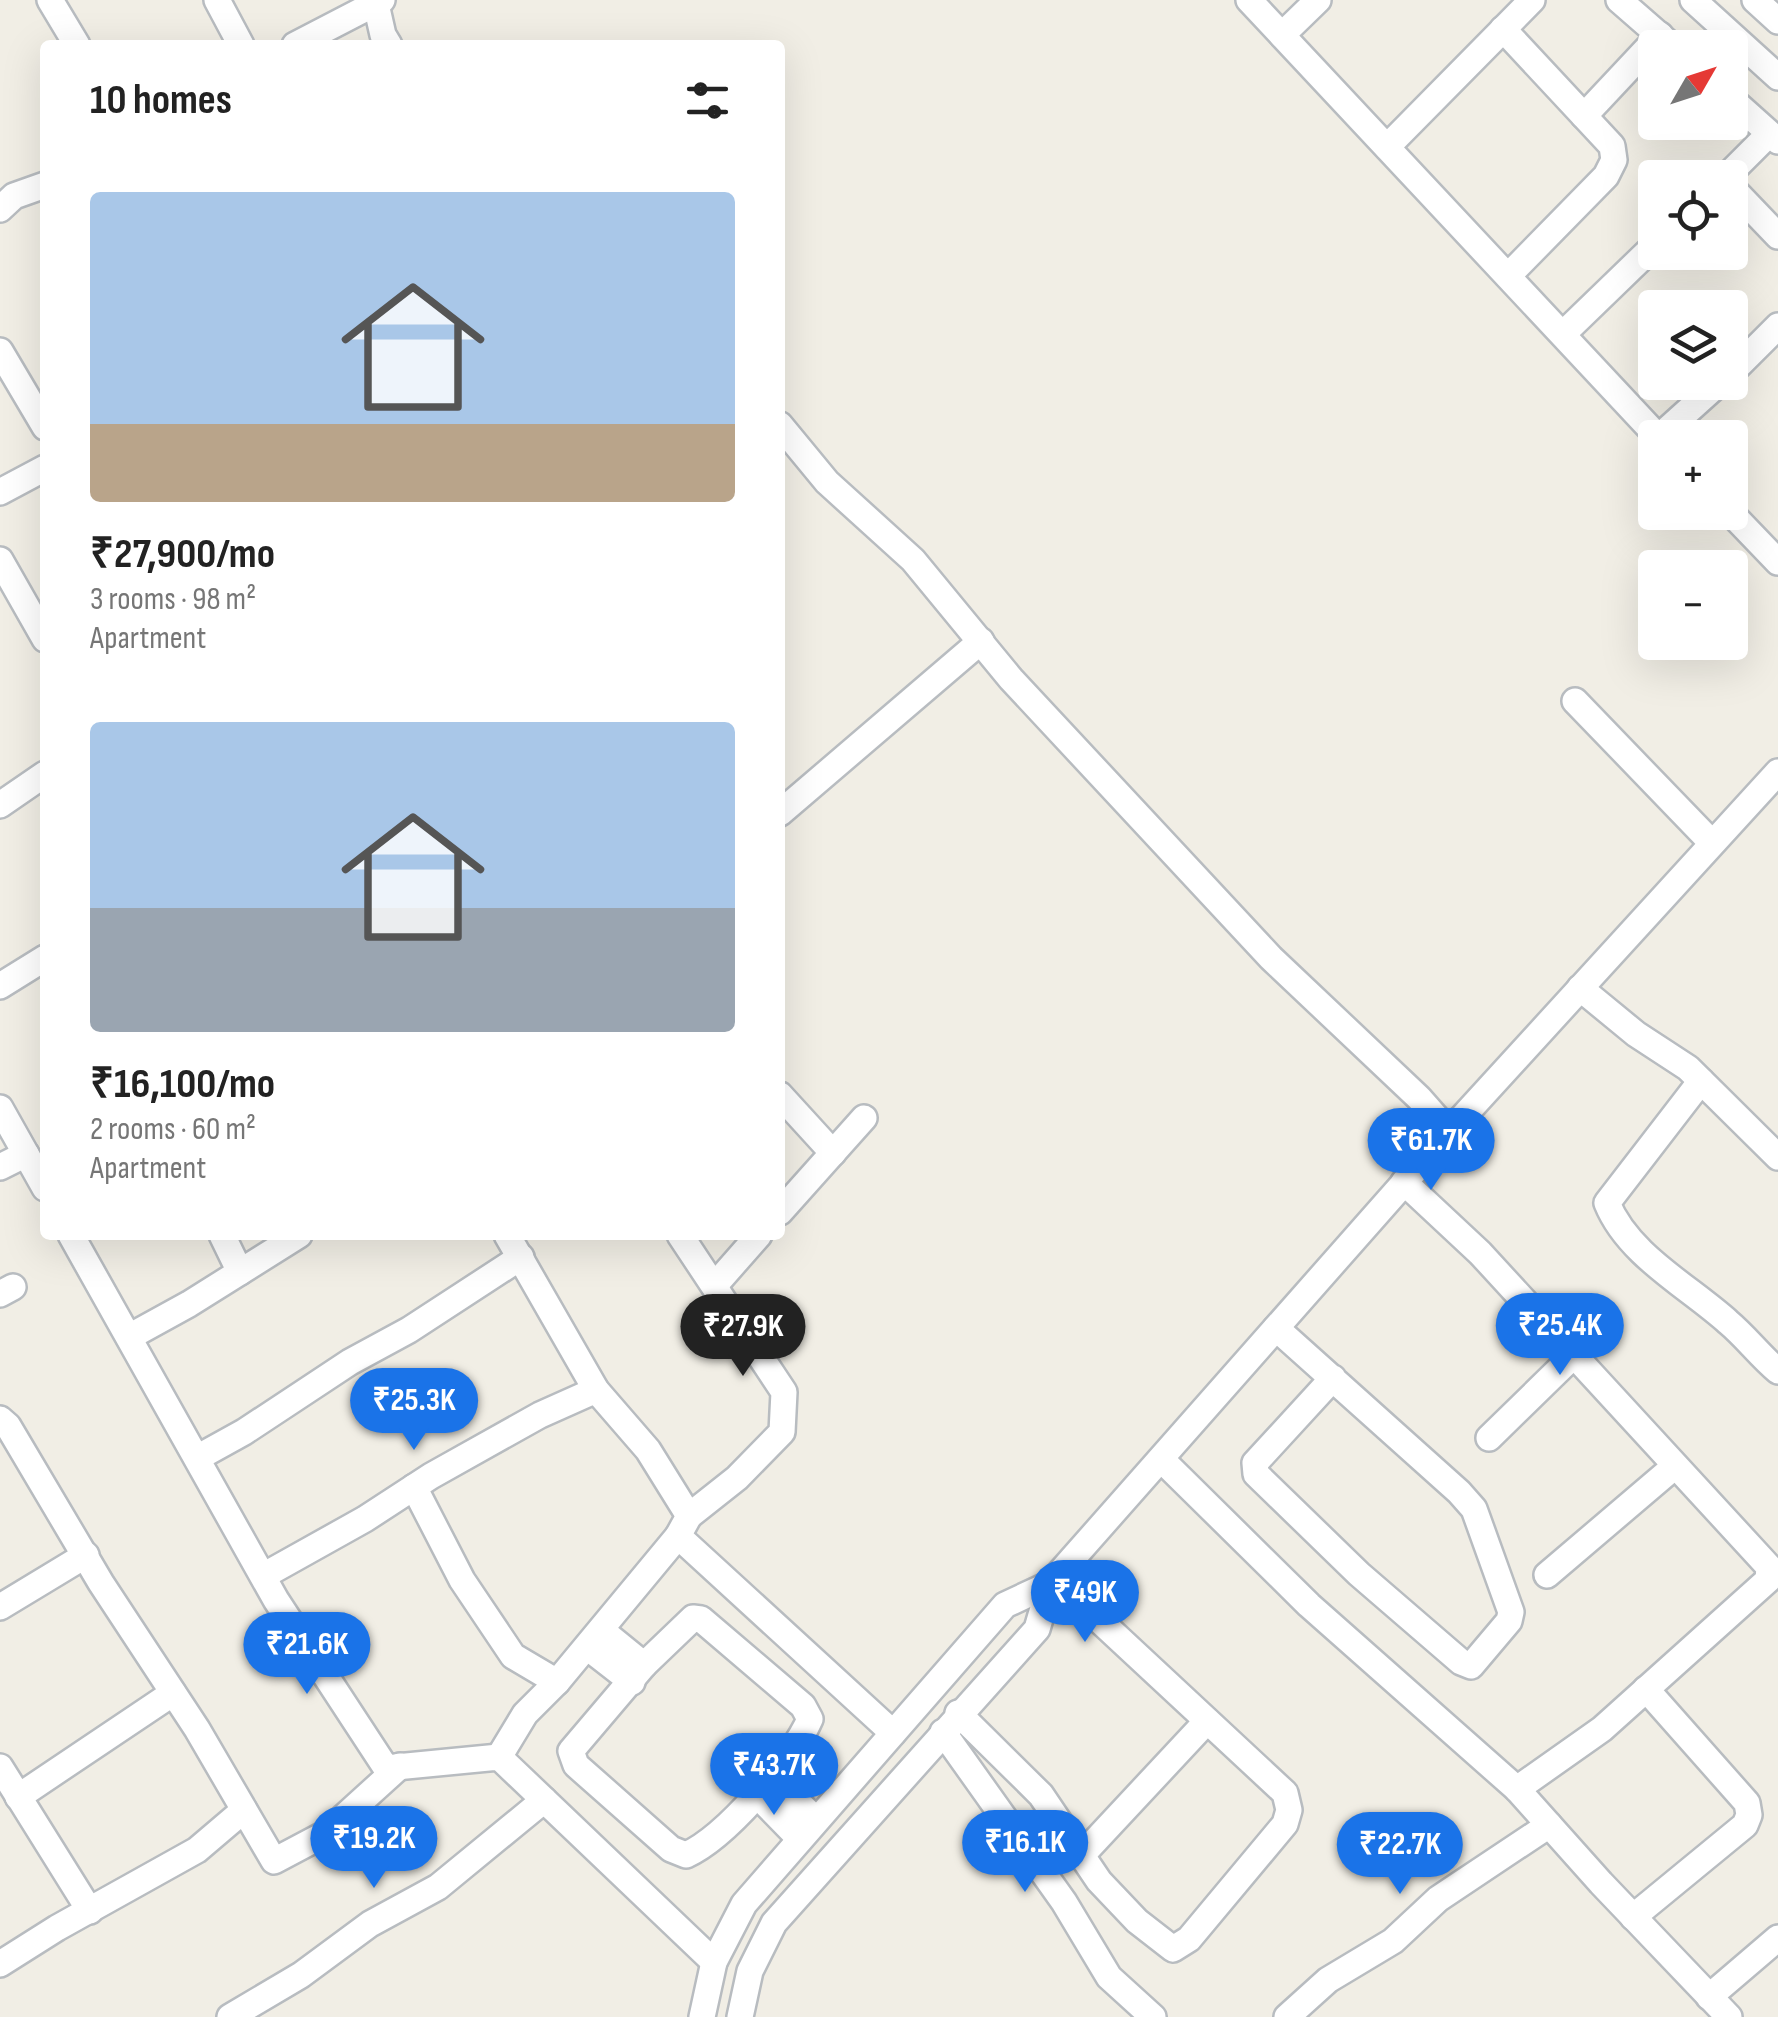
<!DOCTYPE html>
<html lang="en">
<head>
<meta charset="utf-8">
<style>
  body { margin:0; font-family:"Sofia Sans Condensed",sans-serif; background:#f6f6f6; color:#222; height:100vh; display:flex; flex-direction:column; font-size:38px; white-space:nowrap }
  * { box-sizing:border-box; margin:0 }
  p { font-size:32px; color:#767676 }
  .icon { flex:none; width:55px; height:55px; fill:none; stroke:currentColor; stroke-width:2; stroke-linecap:round; stroke-linejoin:round }
  .map { position:relative; flex:1; overflow:hidden }
  .drawer { position:absolute; left:40px; top:40px; width:745px; height:1200px; display:flex; flex-direction:column; background:#fff; border-radius:10px; box-shadow:0 10px 40px #0002 }
  .drawer>* { flex:none }
  .needle { width:65px; rotate:51deg }
  .controls { position:absolute; left:1638px; top:30px; display:grid; gap:20px }
  .controls a { display:grid; place-items:center; width:110px; height:110px; border-radius:10px; background:#fff; box-shadow:0 10px 40px #0002; font-size:50px }
  .price { position:absolute; translate:-50% -85px; padding:0 22px; border-radius:35px; background:#1a73e8; color:#fff; font-size:32px; line-height:65px; filter:drop-shadow(0 2px 5px #0008) }
  .price::after { content:''; position:absolute; left:50%; top:60px; width:30px; height:22px; margin-left:-15px; background:inherit; clip-path:polygon(0 0,100% 0,50% 100%) }
  .price.on { background:#222; color:#fff }
  ul { padding:0; list-style:none }
  li { display:grid; align-content:center; gap:20px; height:530px; padding:0 50px }
  li span { display:grid; place-items:center; height:310px; border-radius:10px; color:#555 }
  li>.icon { margin-inline-start:auto }
  span .icon { width:180px; height:180px; fill:#fffc; stroke-width:1 }
  li b { font-size:42px }
  h2 { display:flex; justify-content:space-between; align-items:center; height:120px; padding:0 50px; font-size:42px }
  .map>svg:first-child { display:block }
  .lines { fill:none; stroke-linecap:round; stroke-linejoin:round }
  .minor-casing { stroke:#b8bcc0; stroke-width:30 }
  .minor { stroke:#fff; stroke-width:25 }
</style>
</head>
<body>
<div class="map">
<svg width="1778" height="2017" viewBox="0 0 1778 2017">
  <rect width="100%" height="100%" fill="#f1eee5"/>
  <g class="lines">
    <!-- minor casing -->
    <g class="minor-casing">
      <g id="minor">
        <path d="M50 0 77 45"/>
        <path d="M217 0 241 45"/>
        <path d="M1249 0 1659 438"/>
        <path d="M1619 0 1674 48"/>
        <path d="M1693 0 1778 77"/>
        <path d="M1755 0 1778 21"/>
        <path d="M376 4 383 35 389 45"/>
        <path d="M1503 29 1612 146 1614 160 1606 176 1508 276"/>
        <path d="M1282 35 1318 0"/>
        <path d="M295 45 382 0"/>
        <path d="M1730 98 1778 141"/>
        <path d="M1584 116 1660 35"/>
        <path d="M1387 147 1532 0"/>
        <path d="M1725 178 1769 134"/>
        <path d="M1730 186 1778 236"/>
        <path d="M0 209 14 196 45 185"/>
        <path d="M1563 334 1655 245"/>
        <path d="M0 351 45 427"/>
        <path d="M1730 374 1778 326"/>
        <path d="M780 425 827 482 913 560 1011 679 1271 958 1419 1098 1449 1132"/>
        <path d="M1659 437 1720 382"/>
        <path d="M0 492 45 468"/>
        <path d="M1730 512 1778 562"/>
        <path d="M0 560 45 639"/>
        <path d="M1575 701 1712 843"/>
        <path d="M0 805 45 774"/>
        <path d="M780 813 981 641"/>
        <path d="M0 986 45 958"/>
        <path d="M1580 988 1636 1034 1688 1068 1778 1157"/>
        <path d="M1701 1081 1607 1203C1628 1255 1688 1286 1728 1322 1746 1337 1760 1356 1778 1371"/>
        <path d="M780 1095 833 1153"/>
        <path d="M0 1108 45 1188"/>
        <path d="M0 1167 26 1154"/>
        <path d="M1404 1182 1480 1253 1769 1567 1768 1580 1602 1729 1517 1789"/>
        <path d="M780 1212 864 1118"/>
        <path d="M71 1235 276 1600 386 1768 499 1757 714 1962"/>
        <path d="M222 1235 240 1272"/>
        <path d="M507 1235 596 1390 648 1450 689 1516 678 1536 893 1733"/>
        <path d="M680 1235 784 1392 782 1432 737 1478 689 1516"/>
        <path d="M715 1285 759 1235"/>
        <path d="M0 1294 13 1287"/>
        <path d="M1276 1328 1459 1492 1474 1509 1511 1612 1509 1621 1471 1666 1461 1662 1359 1574 1256 1474 1255 1463 1333 1378"/>
        <path d="M129 1337 189 1304 299 1235"/>
        <path d="M0 1419 8 1426 101 1583 197 1729 274 1861 325 1834 400 1766"/>
        <path d="M1489 1438 1575 1354"/>
        <path d="M197 1458 244 1432 350 1362 409 1330 521 1257"/>
        <path d="M1161 1459 1309 1605 1517 1789 1601 1883 1729 2017"/>
        <path d="M414 1487 462 1580 513 1656 557 1682"/>
        <path d="M1547 1575 1675 1466"/>
        <path d="M263 1576 365 1519 431 1476 540 1415 596 1390"/>
        <path d="M0 1607 86 1555"/>
        <path d="M693 1618 701 1619 803 1706 810 1719C792 1760 726 1837 686 1855L671 1849 576 1765 571 1751 644 1665Z"/>
        <path d="M601 1630 644 1665"/>
        <path d="M587 1647 632 1682"/>
        <path d="M958 1713 1041 1795 1099 1881 1137 1921 1173 1949 1189 1939 1285 1824 1289 1810 1285 1793 1055 1579"/>
        <path d="M943 1732 1064 1902 1109 1977 1153 2017"/>
        <path d="M499 1757 525 1714 557 1682 678 1536"/>
        <path d="M0 1767 90 1911"/>
        <path d="M772 1777 816 1820"/>
        <path d="M757 1795 800 1839"/>
        <path d="M18 1797 173 1693"/>
        <path d="M1082 1855 1207 1721"/>
        <path d="M1633 1917 1745 1825 1749 1815 1747 1803 1646 1689"/>
        <path d="M0 1964 57 1928 197 1850 244 1810"/>
        <path d="M1709 1997 1778 1938"/>
        <path d="M230 2017 301 1975 370 1924 438 1887 544 1800"/>
        <path d="M702 2017 714 1962 744 1904 1005 1605 1050 1584 1449 1132 1778 772"/>
        <path d="M740 2017 750 1971 774 1923 1037 1629 1050 1584"/>
        <path d="M1287 2017 1328 1980 1393 1941 1438 1899 1549 1825"/>
      </g>
    </g>
    <!-- minor -->
    <use href="#minor" class="minor"/>
  </g>
</svg>
<div class="controls">
<a><svg class="needle" viewBox="-14 -14 28 28"><path d="M0-13l5 13h-10z" fill="#e53935"/><path d="M0 13l5-13h-10z" fill="#767676"/></svg></a>
<a><svg class="icon" aria-label="locate" viewBox="0 0 24 24"><circle cx="12" cy="12" r="6"/><path d="M12 2v4M12 18v4M2 12h4M18 12h4"/></svg></a>
<a><svg class="icon" aria-label="layers" viewBox="0 0 24 24"><path d="M12 4l9 5-9 5-9-5zM3 14l9 5 9-5"/></svg></a>
<a>+</a>
<a>−</a>
</div>
<b class="price" style="left:1431px;top:1193px">₹61.7K</b>
<b class="price" style="left:1560px;top:1378px">₹25.4K</b>
<b class="price on" style="left:743px;top:1379px">₹27.9K</b>
<b class="price" style="left:414px;top:1453px">₹25.3K</b>
<b class="price" style="left:1085px;top:1645px">₹49K</b>
<b class="price" style="left:307px;top:1697px">₹21.6K</b>
<b class="price" style="left:774px;top:1818px">₹43.7K</b>
<b class="price" style="left:374px;top:1891px">₹19.2K</b>
<b class="price" style="left:1025px;top:1895px">₹16.1K</b>
<b class="price" style="left:1400px;top:1897px">₹22.7K</b>
<section class="drawer">
<h2>10 homes<svg class="icon" aria-label="filters" viewBox="0 0 24 24"><path d="M4 7h16M4 17h16"/><circle cx="9" cy="7" r="2"/><circle cx="15" cy="17" r="2"/></svg></h2>
<ul>
<li><span style="background:linear-gradient(#a9c7e8 75%,#b9a48a 0)"><svg class="icon" aria-label="home" viewBox="0 0 24 24"><path d="M3 11l9-7 9 7M6 9v11h12V9"/></svg></span><div><b>₹27,900/mo</b><p>3 rooms · 98 m²</p><p>Apartment</p></div></li>
<li><span style="background:linear-gradient(#a9c7e8 60%,#9aa5b1 0)"><svg class="icon" aria-label="home" viewBox="0 0 24 24"><path d="M3 11l9-7 9 7M6 9v11h12V9"/></svg></span><div><b>₹16,100/mo</b><p>2 rooms · 60 m²</p><p>Apartment</p></div></li>
</ul>
</section>
</div>
</body>
</html>
